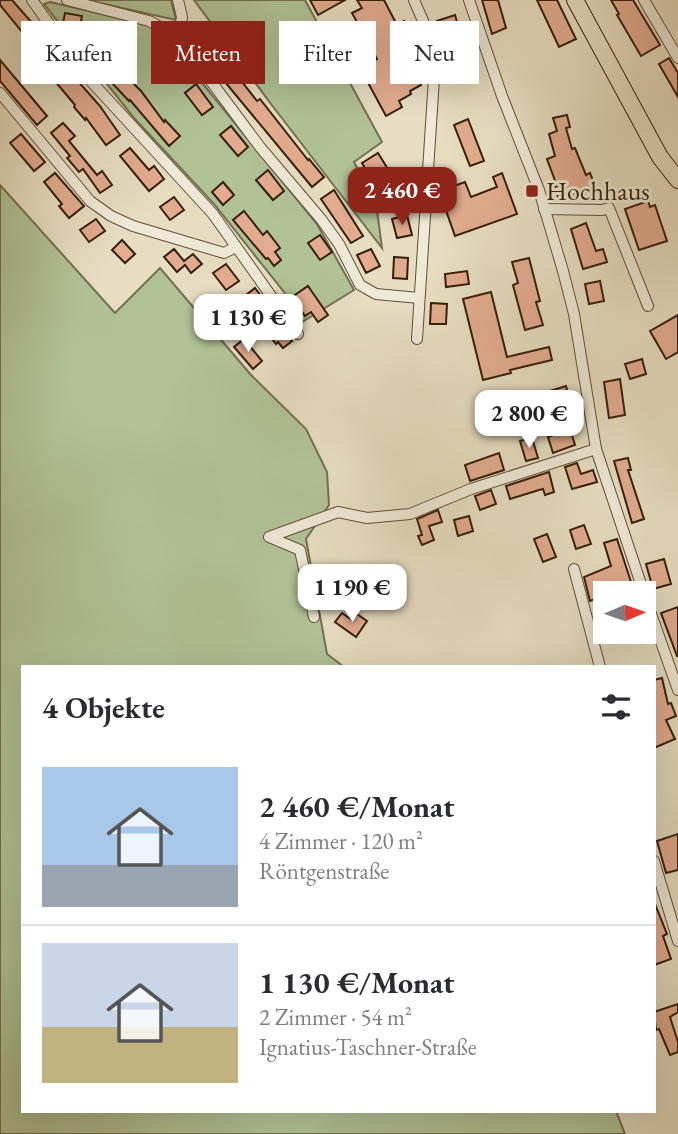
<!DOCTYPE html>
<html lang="de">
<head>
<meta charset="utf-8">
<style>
  body { margin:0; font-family:"EB Garamond",serif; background:#f2f2f3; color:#2b2b33; height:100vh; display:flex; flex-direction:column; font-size:26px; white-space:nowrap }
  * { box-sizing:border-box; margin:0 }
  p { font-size:23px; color:#7c7c81 }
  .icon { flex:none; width:38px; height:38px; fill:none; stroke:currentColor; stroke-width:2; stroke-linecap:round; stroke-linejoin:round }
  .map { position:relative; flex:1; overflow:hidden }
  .panel { position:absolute; left:21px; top:665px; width:635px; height:448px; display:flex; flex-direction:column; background:#fff; border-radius:0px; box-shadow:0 7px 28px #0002 }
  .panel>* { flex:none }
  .banner { position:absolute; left:21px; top:21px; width:637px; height:63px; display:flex; gap:14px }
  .needle { width:46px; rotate:88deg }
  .fabs { position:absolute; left:593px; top:581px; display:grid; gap:14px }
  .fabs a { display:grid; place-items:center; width:63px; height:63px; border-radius:0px; background:#fff; box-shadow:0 7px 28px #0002; font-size:35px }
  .price { position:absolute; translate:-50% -60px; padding:0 16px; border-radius:14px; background:#fff; color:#222; font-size:23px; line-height:46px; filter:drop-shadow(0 2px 4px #0008) }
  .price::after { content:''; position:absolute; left:50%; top:42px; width:21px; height:16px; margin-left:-10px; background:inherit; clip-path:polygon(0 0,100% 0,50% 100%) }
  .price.selected { background:#8f2418; color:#fff }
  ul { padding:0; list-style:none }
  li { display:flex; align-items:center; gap:21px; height:175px; padding:0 21px }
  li+li { border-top:2px solid #e1e1e2 }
  li span { display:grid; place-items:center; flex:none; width:196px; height:140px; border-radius:0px; color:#555 }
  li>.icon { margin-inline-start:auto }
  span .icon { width:84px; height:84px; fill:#fffc; stroke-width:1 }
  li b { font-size:30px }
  h2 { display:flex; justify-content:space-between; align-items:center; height:84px; padding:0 21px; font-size:30px }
  .chip { padding:0 24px; border-radius:0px; background:#fff; box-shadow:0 7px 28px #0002; font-size:24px; line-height:63px }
  .chip.selected { background:#8f2418; color:#fff }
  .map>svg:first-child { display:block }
  .green { fill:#b1c297; stroke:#737050; stroke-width:2 }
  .building { fill:#e3ac90; stroke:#351e09; stroke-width:2 }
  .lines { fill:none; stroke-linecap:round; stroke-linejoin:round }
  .street-casing { stroke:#624e37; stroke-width:12 }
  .primary-casing { stroke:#351e09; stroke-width:18 }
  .street { stroke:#efe9d7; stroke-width:10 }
  .primary { stroke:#e7ddc2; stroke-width:16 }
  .poi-dot { fill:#8f2418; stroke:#efe9d7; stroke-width:2.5 }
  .labels { text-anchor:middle; stroke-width:6; stroke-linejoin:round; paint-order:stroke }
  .poi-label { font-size:26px; fill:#351e09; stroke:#efe9d7; text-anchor:start }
</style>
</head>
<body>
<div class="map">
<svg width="678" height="1134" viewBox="0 0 678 1134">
  <rect width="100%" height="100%" fill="#e7ddc2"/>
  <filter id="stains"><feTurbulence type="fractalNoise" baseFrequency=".00286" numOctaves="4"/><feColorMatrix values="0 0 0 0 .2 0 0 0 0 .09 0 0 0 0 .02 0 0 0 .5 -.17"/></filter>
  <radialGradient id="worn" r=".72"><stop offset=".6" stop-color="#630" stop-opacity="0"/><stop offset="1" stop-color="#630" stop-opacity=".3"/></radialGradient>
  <!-- green -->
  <g class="green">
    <path d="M86 0H171L176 20Z"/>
    <path d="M194 0H305L382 142 354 162 376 203 382 248 271 104Z"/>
    <path d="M50 2 149 25 173 42 189 67 317 224 354 290 302 322 284 292 214 204 134 118 44 4Z"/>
    <path d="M0 185 115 313 160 268 251 375 306 429 327 472 329 505 306 539 327 654 344 667H23V1111H616L625 1134H0Z"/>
  </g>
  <!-- building -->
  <g class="building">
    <path d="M0 0H12L33 24 63 59 60 61 100 106 120 135 106 145 86 118 85 120 74 107 75 105 54 80 58 76 0 5Z"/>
    <path d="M310 0H345L318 15Z"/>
    <path d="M357 0H384L397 25 404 21 409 31 402 34 418 65 412 69 421 85 410 91 411 94 399 101 402 107 386 116 360 68 377 59 352 13 362 8Z"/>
    <path d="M482 0H498L506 28 492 34Z"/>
    <path d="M537 0H557L576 39 559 47Z"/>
    <path d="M611 0H633L660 45 641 56 617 15 619 14Z"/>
    <path d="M65 13 82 16 79 31 62 28Z"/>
    <path d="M455 15 473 74 455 79 437 21Z"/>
    <path d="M207 29 227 55 223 58 257 101 260 99 308 160 309 159 324 177 312 187 220 76 223 74 196 38Z"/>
    <path d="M98 42 109 56 98 65 87 51Z"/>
    <path d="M164 43 180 65 168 74 152 52Z"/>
    <path d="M669 58 678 73V97L659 64Z"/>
    <path d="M0 60 47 116 37 125 0 81Z"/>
    <path d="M124 74 141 91 164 122 165 120 180 136 169 146 130 100 129 101 112 83Z"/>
    <path d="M196 84 213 107 202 115 185 93Z"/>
    <path d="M567 115 570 127 566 128 572 149 575 148 586 175 590 173 596 189 575 197 573 193 558 197 555 186H557L547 159 555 156 549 134 557 131 553 118Z"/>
    <path d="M468 119 484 161 470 166 454 125Z"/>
    <path d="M63 123 75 136 69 141 97 175 102 171 112 185 100 193 83 169 79 172 67 158 70 156 51 133Z"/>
    <path d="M231 126 248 147 238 156 220 135Z"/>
    <path d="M21 134 45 162 34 171 10 143Z"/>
    <path d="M130 148 149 170 154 166 164 179 149 191 120 156Z"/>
    <path d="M378 153 407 200 390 210 362 163Z"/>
    <path d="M268 170 284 191 273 200 256 180Z"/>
    <path d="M55 173 84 206 69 218 59 206 62 204 44 182Z"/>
    <path d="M502 173 517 214 455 236 436 182 451 176 454 186 465 182 471 197 497 187 493 177Z"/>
    <path d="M223 182 234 195 223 205 212 192Z"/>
    <path d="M334 190 363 236 351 243 321 199Z"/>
    <path d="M174 197 184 210 170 220 160 207Z"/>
    <path d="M648 201 650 207 655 205 667 241 639 250 625 209Z"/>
    <path d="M244 211 263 235 267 231 280 248 275 252 281 260 274 266 268 258 266 259 233 220Z"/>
    <path d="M407 215 412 235 397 238 392 219Z"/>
    <path d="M96 219 105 231 89 242 80 230Z"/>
    <path d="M586 223 596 251 603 249 607 262 583 269 571 229Z"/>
    <path d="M320 235 332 252 320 260 308 243Z"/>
    <path d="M122 240 135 254 125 263 112 250Z"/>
    <path d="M174 249 184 261 193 254 202 264 191 273 185 265 177 272 164 257Z"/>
    <path d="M371 249 380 266 366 273 357 255Z"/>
    <path d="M394 257 408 258 407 279 393 278Z"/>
    <path d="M529 258 540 301 536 302 543 325 525 330 513 285 518 283 512 262Z"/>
    <path d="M226 264 239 281 226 290 213 273Z"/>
    <path d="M467 271 469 284 446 287 445 274Z"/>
    <path d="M600 281 604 301 589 304 585 284Z"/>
    <path d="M308 286 328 315 318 322 311 312 305 316 292 297Z"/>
    <path d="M255 288 270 308 267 310 292 341 283 348 278 342 276 344 241 299Z"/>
    <path d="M491 292 507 357 549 347 552 360 510 370 511 373 483 380 463 299Z"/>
    <path d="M431 303 447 304 446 324H430Z"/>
    <path d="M678 315V352L666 359 650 331Z"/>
    <path d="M244 339 262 361 253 369 234 347Z"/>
    <path d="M642 359 646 374 630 379 625 364Z"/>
    <path d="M620 379 625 415 609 418 604 382Z"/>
    <path d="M566 386 576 424 566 427 558 397 552 399 550 391Z"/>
    <path d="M570 429 575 445 553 453 548 437Z"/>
    <path d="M532 438 538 458 526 461 520 441Z"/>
    <path d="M499 453 504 470 470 481 465 465Z"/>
    <path d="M628 458 631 470H628L644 519 632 523 614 461Z"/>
    <path d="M577 463 581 474 593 470 597 482 572 489 565 467Z"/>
    <path d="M549 472 554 492 545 495 543 489 539 490 510 499 506 486Z"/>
    <path d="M491 490 496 504 480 510 475 496Z"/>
    <path d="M438 510 442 522 429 526 434 540 422 545 418 536 422 535 417 519Z"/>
    <path d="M469 516 473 531 458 536 454 520Z"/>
    <path d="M584 525 591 544 576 549 570 530Z"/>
    <path d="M547 534 556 557 543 562 534 539Z"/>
    <path d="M617 539 632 585 606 593V595L590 601 584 577 611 566 604 543Z"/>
    <path d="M664 559 671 584 653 589 646 564Z"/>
    <path d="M678 607V656H677L661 613Z"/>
    <path d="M342 613 352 620 357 614 367 621 356 637 335 622Z"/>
    <path d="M662 678 668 704 671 703 676 716 666 720 675 739 654 748V680Z"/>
    <path d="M678 834V870L666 873 657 841Z"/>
    <path d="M655 904 667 934 663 936 671 959 654 965Z"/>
    <path d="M678 1004V1012L670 1017 678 1042V1052L670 1055 659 1029 656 1030 654 1012Z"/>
  </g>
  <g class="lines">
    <!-- street casing -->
    <g class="street-casing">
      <g id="street">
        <path d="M32 0 88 78 213 214 298 334"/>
        <path d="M67 0 149 21 178 37 260 147 321 219 339 244 360 285 376 294 419 298"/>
        <path d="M178 0 182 17 178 37"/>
        <path d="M414 0 433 44 435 63 417 339"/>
        <path d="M469 0 502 96 539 190 563 271 574 314 596 449 644 593"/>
        <path d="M644 0 678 58"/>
        <path d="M0 93 90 201 111 216 133 226 224 253 236 247"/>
        <path d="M544 209 602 210 609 208 648 306"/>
        <path d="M574 569 600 667"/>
        <path d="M644 594 678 690"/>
        <path d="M314 617 300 550 269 537 338 512 367 518 410 514 471 489 596 449"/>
        <path d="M654 861 678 941"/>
      </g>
    </g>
    <!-- primary casing -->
    <g class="primary-casing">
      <path id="primary" d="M575 0 660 157 678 180"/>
    </g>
    <!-- street -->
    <use href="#street" class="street"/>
    <!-- primary -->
    <use href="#primary" class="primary"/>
  </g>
  <!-- markers -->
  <rect class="poi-dot" x="525" y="184" width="14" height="14" rx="3.5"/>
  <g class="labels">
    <!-- poi labels -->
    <g class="poi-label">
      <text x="546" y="200">Hochhaus</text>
    </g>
  </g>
  <rect width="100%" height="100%" filter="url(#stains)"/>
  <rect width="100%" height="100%" fill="url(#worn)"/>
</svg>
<div class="fabs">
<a><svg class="needle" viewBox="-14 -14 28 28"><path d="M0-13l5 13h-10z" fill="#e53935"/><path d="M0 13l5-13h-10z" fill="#7c7c81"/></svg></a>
</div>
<b class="price selected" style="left:402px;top:227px">2 460 €</b>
<b class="price" style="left:248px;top:354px">1 130 €</b>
<b class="price" style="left:529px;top:450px">2 800 €</b>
<b class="price" style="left:352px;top:624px">1 190 €</b>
<div class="banner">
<a class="chip">Kaufen</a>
<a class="chip selected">Mieten</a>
<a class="chip">Filter</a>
<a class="chip">Neu</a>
</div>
<section class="panel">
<h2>4 Objekte<svg class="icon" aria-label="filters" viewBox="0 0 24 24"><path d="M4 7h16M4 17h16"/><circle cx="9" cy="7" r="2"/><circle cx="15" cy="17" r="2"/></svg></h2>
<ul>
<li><span style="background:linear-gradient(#a9c7e8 70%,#9aa5b1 0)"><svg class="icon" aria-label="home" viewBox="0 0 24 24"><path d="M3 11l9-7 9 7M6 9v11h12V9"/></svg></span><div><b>2 460 €/Monat</b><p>4 Zimmer · 120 m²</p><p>Röntgenstraße</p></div></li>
<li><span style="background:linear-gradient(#c9d6e8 60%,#c2b280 0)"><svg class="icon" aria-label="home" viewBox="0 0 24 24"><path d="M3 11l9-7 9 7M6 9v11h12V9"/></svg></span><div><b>1 130 €/Monat</b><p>2 Zimmer · 54 m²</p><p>Ignatius-Taschner-Straße</p></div></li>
</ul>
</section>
</div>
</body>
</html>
